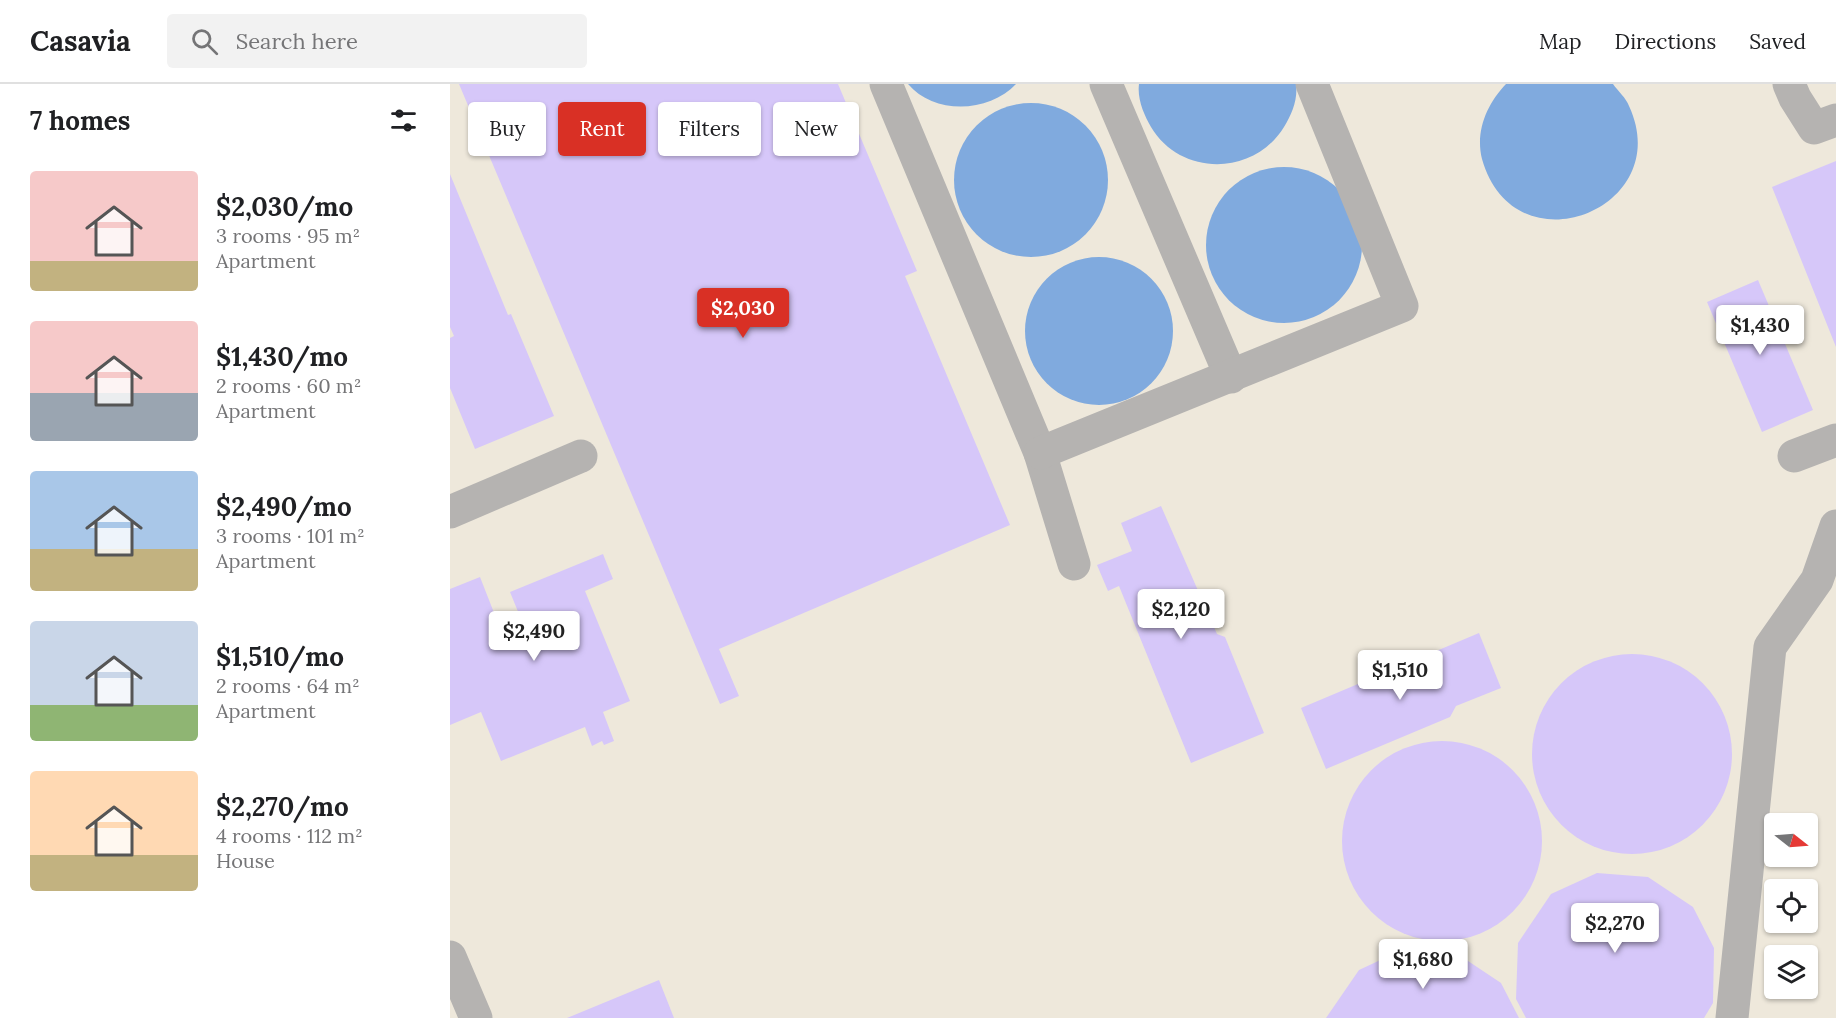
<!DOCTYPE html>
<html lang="en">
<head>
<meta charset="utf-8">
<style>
  body { margin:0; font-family:Lora,serif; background:#f2f2f2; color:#202124; height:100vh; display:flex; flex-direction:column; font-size:22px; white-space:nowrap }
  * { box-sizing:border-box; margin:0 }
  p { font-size:20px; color:#757577 }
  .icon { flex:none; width:33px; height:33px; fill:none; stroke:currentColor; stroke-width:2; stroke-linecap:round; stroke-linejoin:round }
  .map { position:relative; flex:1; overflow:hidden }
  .details { display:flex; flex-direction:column; background:#fff; width:450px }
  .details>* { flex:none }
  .guide { position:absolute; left:18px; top:18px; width:570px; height:54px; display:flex; gap:12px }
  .needle { width:39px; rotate:107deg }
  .buttons { position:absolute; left:1314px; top:729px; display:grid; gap:12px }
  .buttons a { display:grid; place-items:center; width:54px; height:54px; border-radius:6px; background:#fff; box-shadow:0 2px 4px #0004; font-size:30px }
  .price { position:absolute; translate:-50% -51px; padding:0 14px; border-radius:6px; background:#fff; color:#222; font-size:20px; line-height:39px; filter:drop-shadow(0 2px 3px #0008) }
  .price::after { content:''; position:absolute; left:50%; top:36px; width:18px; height:14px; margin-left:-9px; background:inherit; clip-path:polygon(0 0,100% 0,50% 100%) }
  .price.selected { background:#d93025; color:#fff }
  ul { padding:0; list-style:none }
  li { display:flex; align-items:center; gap:18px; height:150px; padding:0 30px }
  li span { display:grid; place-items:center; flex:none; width:168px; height:120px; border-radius:6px; color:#555 }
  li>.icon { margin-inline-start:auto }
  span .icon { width:72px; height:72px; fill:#fffc; stroke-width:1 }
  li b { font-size:26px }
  h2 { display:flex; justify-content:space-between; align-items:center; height:72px; padding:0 30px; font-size:26px }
  .chip { padding:0 21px; border-radius:6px; background:#fff; box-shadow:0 2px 4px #0004; font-size:21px; line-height:54px }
  .chip.selected { background:#d93025; color:#fff }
  header { display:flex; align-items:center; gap:36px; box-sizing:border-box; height:84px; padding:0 30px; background:#fff; border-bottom:2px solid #e0e0e0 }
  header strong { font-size:28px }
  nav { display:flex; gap:33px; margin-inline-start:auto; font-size:21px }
  .search { width:420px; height:54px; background:#f2f2f2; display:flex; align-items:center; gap:15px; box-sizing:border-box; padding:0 21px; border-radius:6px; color:#757577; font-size:22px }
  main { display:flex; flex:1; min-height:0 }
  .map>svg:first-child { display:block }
  .built { fill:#eee8db; fill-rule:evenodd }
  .water { fill:#80aade }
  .building { fill:#d6c7f9 }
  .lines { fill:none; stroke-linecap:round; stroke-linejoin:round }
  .minor { stroke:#b5b3b1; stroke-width:33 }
</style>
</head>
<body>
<header>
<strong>Casavia</strong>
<div class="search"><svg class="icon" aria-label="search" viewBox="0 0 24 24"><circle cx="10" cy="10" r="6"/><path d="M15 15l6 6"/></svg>Search here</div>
<nav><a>Map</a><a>Directions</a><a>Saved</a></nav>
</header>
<main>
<section class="details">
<h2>7 homes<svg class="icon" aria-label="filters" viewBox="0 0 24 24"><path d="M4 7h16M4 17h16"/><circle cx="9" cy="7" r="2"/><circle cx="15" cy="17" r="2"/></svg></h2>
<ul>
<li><span style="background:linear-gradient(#f6c9c9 75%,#c2b280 0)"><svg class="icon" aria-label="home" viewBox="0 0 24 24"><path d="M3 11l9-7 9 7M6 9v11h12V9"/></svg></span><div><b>$2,030/mo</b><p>3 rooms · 95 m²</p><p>Apartment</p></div></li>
<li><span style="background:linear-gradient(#f6c9c9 60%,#9aa5b1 0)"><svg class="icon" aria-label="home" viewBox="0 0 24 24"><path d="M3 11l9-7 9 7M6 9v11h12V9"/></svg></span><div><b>$1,430/mo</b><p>2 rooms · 60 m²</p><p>Apartment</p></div></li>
<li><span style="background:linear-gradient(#a9c7e8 65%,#c2b280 0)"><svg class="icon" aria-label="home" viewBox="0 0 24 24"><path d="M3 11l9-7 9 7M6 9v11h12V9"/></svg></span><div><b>$2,490/mo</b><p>3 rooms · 101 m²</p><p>Apartment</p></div></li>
<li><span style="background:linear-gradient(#c9d6e8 70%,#8fb573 0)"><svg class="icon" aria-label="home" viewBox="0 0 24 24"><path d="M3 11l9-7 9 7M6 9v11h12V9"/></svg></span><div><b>$1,510/mo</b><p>2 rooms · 64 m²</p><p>Apartment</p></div></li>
<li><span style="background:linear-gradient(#ffd9b3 70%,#c2b280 0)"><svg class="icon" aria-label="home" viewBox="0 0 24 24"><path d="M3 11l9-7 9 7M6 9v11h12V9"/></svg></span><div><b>$2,270/mo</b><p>4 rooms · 112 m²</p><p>House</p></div></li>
</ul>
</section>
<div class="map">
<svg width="1386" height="934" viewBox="0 0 1386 934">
  <rect width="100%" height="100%" fill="#f6f4ed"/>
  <!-- built -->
  <path class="built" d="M0 0H1386V934H0ZM1324 740H1358V772H1324ZM1324 806H1358V838H1324ZM1324 872H1358V904H1324Z"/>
  <!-- water -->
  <g class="water">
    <path d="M458 0H566C539 29 484 31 458 0Z"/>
    <path d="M689 0H846C848 15 842 30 834 43 804 92 731 93 701 43 694 31 687 15 689 0Z"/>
    <path d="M1056 0H1163C1168 7 1176 14 1179 22 1227 125 1064 189 1032 75 1025 47 1037 20 1056 0Z"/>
    <circle cx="581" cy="96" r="77"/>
    <circle cx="834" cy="161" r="78"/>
    <circle cx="649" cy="247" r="74"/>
  </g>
  <!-- building -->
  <g class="building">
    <path d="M9 0H388L467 187 455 192 560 441 269 565 289 612 270 620Z"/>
    <path d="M1386 77V263L1322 103Z"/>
    <path d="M0 90 58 231 61 230 104 332 25 365 0 304V254L4 252 0 243Z"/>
    <path d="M1308 196 1363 326 1312 348 1257 218Z"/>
    <path d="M711 422 767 550 775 553 814 649 741 679 669 502 658 507 647 481 682 467 671 439Z"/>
    <path d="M153 470 163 495 135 507 180 617 153 628 164 657 154 661 152 657 142 662 135 643 51 677 31 628 0 641V505L30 493 50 544 71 535 60 508Z"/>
    <path d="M1029 549 1051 604 1006 622 1000 633 876 685 851 624Z"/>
    <circle cx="1182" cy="670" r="100"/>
    <circle cx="992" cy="757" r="100"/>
    <path d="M1147 789 1198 793 1243 823 1264 864 1263 919 1254 934H1076L1066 915 1068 859 1101 810Z"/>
    <path d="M954 865 1006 869 1051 899 1069 934H876L909 886Z"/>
    <path d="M209 896 224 934H117Z"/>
  </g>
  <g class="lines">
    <!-- minor -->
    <g class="minor">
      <path d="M436 0 590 369 624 480"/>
      <path d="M656 0 781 293"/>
      <path d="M1339 0 1345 14 1364 44 1386 36"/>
      <path d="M590 369 952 222 862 0"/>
      <path d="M1344 372 1386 356"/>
      <path d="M0 428 131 372"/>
      <path d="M0 873 26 934"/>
      <path d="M1282 934 1320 563 1367 496 1386 442"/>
    </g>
  </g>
</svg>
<div class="buttons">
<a><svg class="needle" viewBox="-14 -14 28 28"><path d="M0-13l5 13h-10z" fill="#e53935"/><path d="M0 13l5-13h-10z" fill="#757577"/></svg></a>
<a><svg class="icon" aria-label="locate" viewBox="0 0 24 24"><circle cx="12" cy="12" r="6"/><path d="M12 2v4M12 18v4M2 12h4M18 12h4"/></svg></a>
<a><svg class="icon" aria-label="layers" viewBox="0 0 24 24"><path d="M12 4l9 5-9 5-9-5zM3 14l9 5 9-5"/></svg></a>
</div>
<b class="price selected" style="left:293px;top:255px">$2,030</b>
<b class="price" style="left:1310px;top:272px">$1,430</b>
<b class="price" style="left:731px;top:556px">$2,120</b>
<b class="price" style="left:84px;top:578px">$2,490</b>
<b class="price" style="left:950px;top:617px">$1,510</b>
<b class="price" style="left:1165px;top:870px">$2,270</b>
<b class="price" style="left:973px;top:906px">$1,680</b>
<div class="guide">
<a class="chip">Buy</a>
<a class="chip selected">Rent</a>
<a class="chip">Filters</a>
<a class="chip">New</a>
</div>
</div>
</main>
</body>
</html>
